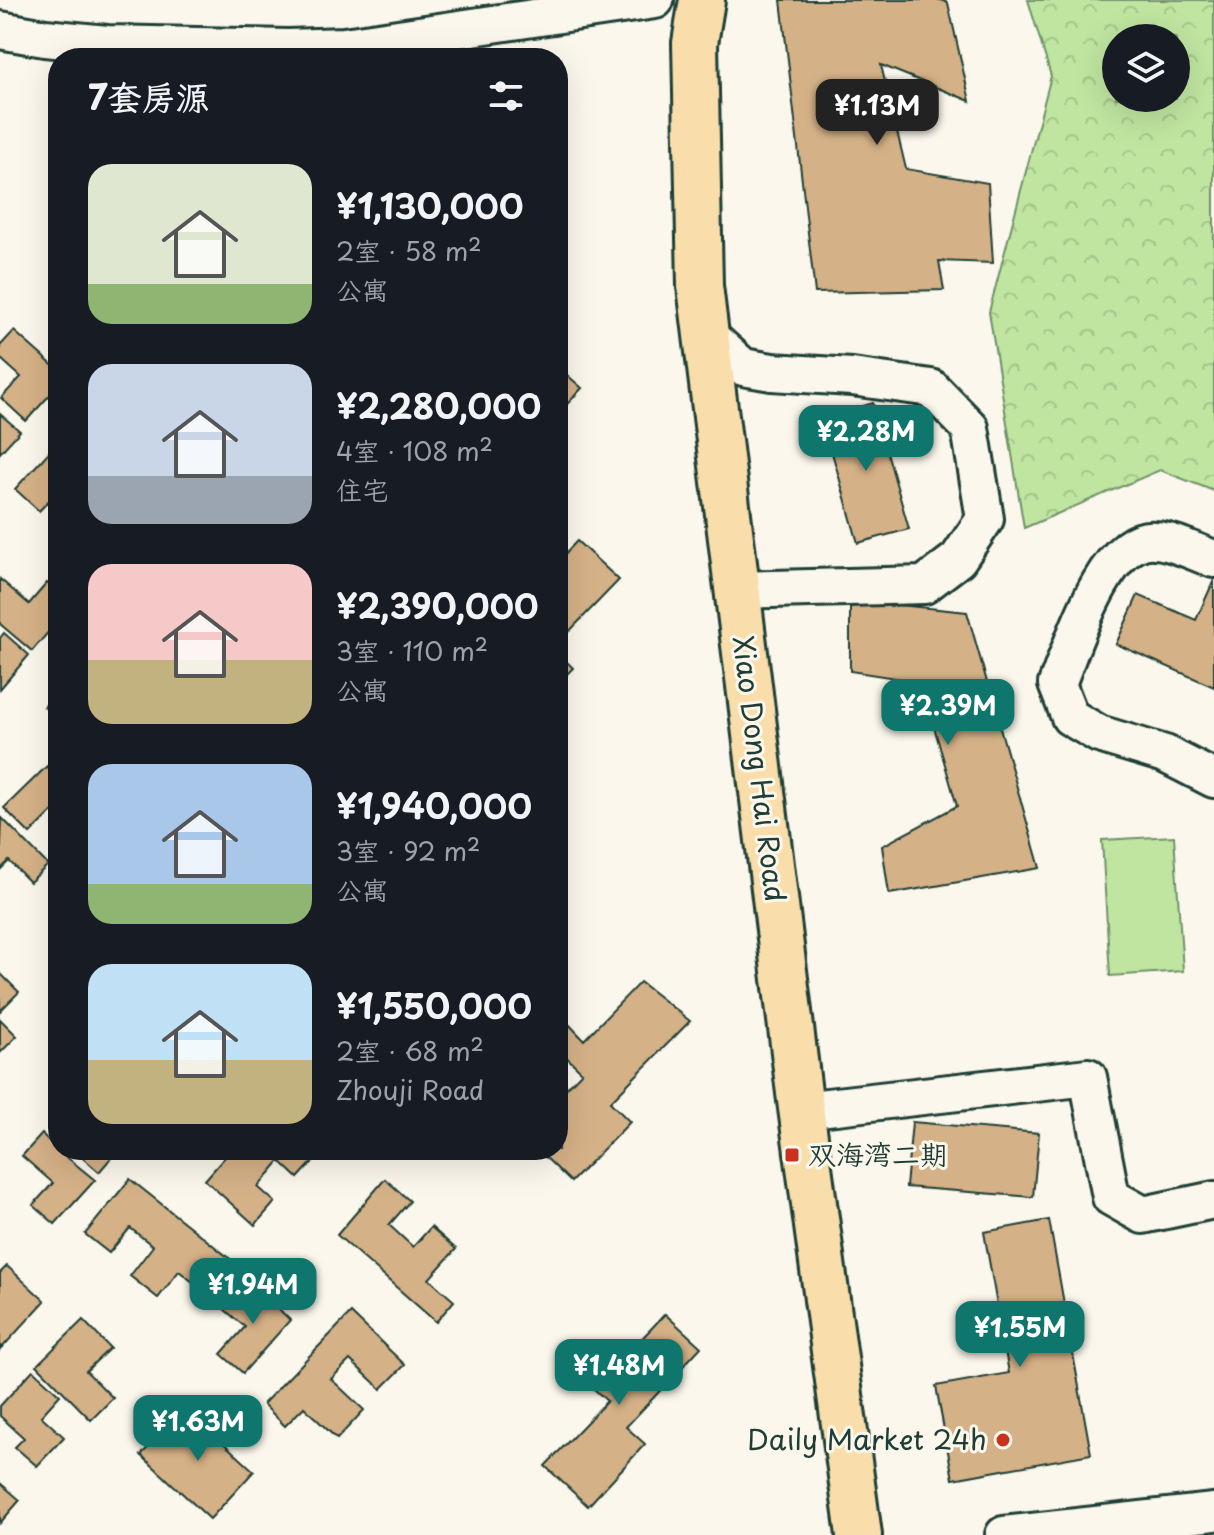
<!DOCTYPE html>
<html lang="zh">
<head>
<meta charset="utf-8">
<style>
  body { margin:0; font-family:"Playpen Sans","LXGW WenKai TC",sans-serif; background:#20242c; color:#f1f3f6; height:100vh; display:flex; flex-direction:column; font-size:30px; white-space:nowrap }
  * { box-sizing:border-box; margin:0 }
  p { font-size:26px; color:#9ea1a6 }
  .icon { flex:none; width:44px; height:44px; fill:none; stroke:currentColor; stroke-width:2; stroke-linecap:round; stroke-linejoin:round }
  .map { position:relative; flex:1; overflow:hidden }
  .side { position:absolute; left:48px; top:48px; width:520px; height:1112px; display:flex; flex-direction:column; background:#171b24; border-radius:32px; box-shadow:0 8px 32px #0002 }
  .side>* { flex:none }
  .buttons { position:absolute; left:1102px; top:24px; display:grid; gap:16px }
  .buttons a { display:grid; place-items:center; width:88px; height:88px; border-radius:50%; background:#171b24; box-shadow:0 8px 32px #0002; font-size:40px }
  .price { position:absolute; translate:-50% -68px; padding:0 18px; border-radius:16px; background:#0f766e; color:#fff; font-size:26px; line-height:52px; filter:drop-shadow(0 2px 4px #0008) }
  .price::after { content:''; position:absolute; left:50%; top:48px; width:24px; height:18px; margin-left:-12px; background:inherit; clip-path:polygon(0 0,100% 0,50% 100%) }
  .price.selected { background:#222; color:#fff }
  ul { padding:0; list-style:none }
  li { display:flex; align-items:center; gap:24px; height:200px; padding:0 40px }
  li span { display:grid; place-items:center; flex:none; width:224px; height:160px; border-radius:24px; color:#555 }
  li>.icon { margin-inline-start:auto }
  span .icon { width:96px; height:96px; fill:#fffc; stroke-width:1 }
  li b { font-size:34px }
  h2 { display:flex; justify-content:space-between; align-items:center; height:96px; padding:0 40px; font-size:34px }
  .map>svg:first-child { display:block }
  .forest { fill:url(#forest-crowns); stroke:#6f916a; stroke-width:2; fill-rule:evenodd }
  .park { fill:#bfe5a0; stroke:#6f916a; stroke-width:2 }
  .building { fill:#d5b187; stroke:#1f3d34; stroke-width:2 }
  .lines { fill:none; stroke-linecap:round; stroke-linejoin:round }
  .minor-casing { stroke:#1f3d34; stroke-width:42 }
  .major-casing { stroke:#1f3d34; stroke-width:50 }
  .minor { stroke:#fbf7ec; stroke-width:36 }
  .major { stroke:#f9deab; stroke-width:44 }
  .poi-dot { fill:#c8321e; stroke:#fbf7ec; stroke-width:3 }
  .labels { text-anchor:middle; stroke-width:6; stroke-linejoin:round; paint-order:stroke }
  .street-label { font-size:28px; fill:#1f3d34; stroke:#fbf7ec }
  .poi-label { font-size:28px; fill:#1f3d34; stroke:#fbf7ec; text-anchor:start }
</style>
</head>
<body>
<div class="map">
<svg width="1214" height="1535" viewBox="0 0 1214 1535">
  <defs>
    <pattern id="forest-crowns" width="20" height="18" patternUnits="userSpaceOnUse" patternTransform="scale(2)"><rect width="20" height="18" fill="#bfe5a0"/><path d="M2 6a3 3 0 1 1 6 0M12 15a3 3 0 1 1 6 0" fill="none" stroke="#a4c58a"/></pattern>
  </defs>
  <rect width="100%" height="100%" fill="#fbf7ec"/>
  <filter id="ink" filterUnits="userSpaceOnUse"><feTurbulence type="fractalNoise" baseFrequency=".0125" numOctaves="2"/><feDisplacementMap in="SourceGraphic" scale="16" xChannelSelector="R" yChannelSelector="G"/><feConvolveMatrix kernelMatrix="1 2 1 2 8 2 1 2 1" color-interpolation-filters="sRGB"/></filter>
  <g filter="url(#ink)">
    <!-- forest -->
    <path class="forest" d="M1028 0H1214V491L1160 470 1024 528 989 312 1051 76ZM1116 38H1176V98H1116Z"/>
    <!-- park -->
    <path class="park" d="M1174 836 1183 971 1110 976 1102 840Z"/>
    <!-- building -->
    <g class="building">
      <path d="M781 0H941L948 3 970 101 881 65 906 169 988 183 993 263 939 261 944 290 815 293Z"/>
      <path d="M14 331 58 370V386L26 421 1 398 21 377 0 358V346Z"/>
      <path d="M558 367 582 388 558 414Z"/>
      <path d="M873 403 909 529 858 543 822 418Z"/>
      <path d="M0 414 20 431 0 453Z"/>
      <path d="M58 442V491L39 511 15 489Z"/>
      <path d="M577 541 619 580 558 643V561Z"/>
      <path d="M0 579 29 604 47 583 58 592V621L32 651 0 624Z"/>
      <path d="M1214 580V687L1116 644 1138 595 1196 620Z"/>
      <path d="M850 600 967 612 1040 868 889 894 882 846 957 806 921 682 850 671Z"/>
      <path d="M4 633 29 655 0 689V638Z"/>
      <path d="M558 653 573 668 558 683Z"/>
      <path d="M58 690V718L44 707Z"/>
      <path d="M47 766 58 778V812L55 809 30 834 4 808Z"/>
      <path d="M2 818 48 865 30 882 9 861 0 870Z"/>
      <path d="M0 973 19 992 0 1011Z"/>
      <path d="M640 982 690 1021 610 1102 630 1122 571 1182 538 1150H558V1097L582 1072 558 1049V1027L565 1020 584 1040Z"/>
      <path d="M0 1019 17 1036 0 1053Z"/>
      <path d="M912 1122 1039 1133 1033 1197 906 1187Z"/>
      <path d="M42 1134 58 1150 95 1180 55 1224 33 1205 53 1183 22 1156Z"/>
      <path d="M80 1150H118L99 1172 77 1153Z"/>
      <path d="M231 1150H315L320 1154 298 1178 280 1161 258 1187 275 1202 255 1225 205 1180Z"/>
      <path d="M130 1179 239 1266 213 1298 179 1271 158 1298 130 1276 153 1246 130 1228 109 1253 85 1234Z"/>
      <path d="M385 1179 410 1201 389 1225 413 1247 431 1227 456 1249 429 1279 454 1301 436 1322 337 1235Z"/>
      <path d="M1049 1220 1091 1454 953 1479 936 1386 1009 1373 984 1232Z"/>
      <path d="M7 1266 45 1301 0 1350V1273Z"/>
      <path d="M250 1281 290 1320 243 1373 221 1354 245 1327 225 1310Z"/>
      <path d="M351 1313 405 1365 381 1389 350 1360 331 1379 364 1410 337 1439 304 1407 285 1426 263 1404Z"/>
      <path d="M665 1314 701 1347 626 1427 645 1444 588 1506 545 1466 607 1401 568 1365 587 1345 613 1369Z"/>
      <path d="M83 1320 110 1348 86 1371 113 1398 91 1420 37 1365Z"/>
      <path d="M33 1370 60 1395 41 1416 64 1437 37 1466 15 1447 24 1438 0 1416V1406Z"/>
      <path d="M185 1408 254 1471 210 1519 141 1455Z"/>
      <path d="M0 1483 20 1500 0 1523Z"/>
    </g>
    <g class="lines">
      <!-- minor casing -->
      <g class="minor-casing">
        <g id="minor">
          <path d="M0 30 45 38 107 44 288 48 344 46 655 0"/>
          <path d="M705 333 743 367 772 372 852 377 931 388 970 428 985 519 958 559 924 585 737 590"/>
          <path d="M1214 559C1196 553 1175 541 1155 540 1105 535 1072 647 1057 684L1070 717 1099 734 1165 754 1214 779"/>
          <path d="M801 1110 1088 1077 1111 1197 1143 1215 1214 1200"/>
          <path d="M1004 1535 1214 1512"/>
        </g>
      </g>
      <!-- major casing -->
      <g class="major-casing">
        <path id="major" d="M702 0 695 43 700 286 799 1093 859 1535"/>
      </g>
      <!-- minor -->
      <use href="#minor" class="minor"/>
      <!-- major -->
      <use href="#major" class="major"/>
    </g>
  </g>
  <!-- markers -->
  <g class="poi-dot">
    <rect x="784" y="1147" width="16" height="16" rx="4"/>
    <circle cx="1003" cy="1440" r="8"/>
  </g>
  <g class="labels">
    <!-- street labels -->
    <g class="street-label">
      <text transform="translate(759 769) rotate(83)" y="10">Xiao Dong Hai Road</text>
    </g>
    <!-- poi labels -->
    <g class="poi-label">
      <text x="808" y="1165">双海湾二期</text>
      <text x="987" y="1450" text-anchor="end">Daily Market 24h</text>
    </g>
  </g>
</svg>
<div class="buttons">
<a><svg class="icon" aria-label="layers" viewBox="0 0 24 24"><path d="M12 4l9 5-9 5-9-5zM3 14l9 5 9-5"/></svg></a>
</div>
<b class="price selected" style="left:877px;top:147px">¥1.13M</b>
<b class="price" style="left:866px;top:473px">¥2.28M</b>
<b class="price" style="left:948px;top:747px">¥2.39M</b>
<b class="price" style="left:253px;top:1326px">¥1.94M</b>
<b class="price" style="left:1020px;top:1369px">¥1.55M</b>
<b class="price" style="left:619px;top:1407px">¥1.48M</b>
<b class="price" style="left:198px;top:1463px">¥1.63M</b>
<section class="side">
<h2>7套房源<svg class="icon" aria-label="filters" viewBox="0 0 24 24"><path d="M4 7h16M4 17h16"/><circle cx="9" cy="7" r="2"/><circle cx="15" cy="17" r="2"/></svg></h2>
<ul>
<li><span style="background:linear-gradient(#dfe7d0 75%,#8fb573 0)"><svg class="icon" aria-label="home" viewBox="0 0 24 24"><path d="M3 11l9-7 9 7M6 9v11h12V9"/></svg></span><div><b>¥1,130,000</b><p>2室 · 58 m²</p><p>公寓</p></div></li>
<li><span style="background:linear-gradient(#c9d6e8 70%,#9aa5b1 0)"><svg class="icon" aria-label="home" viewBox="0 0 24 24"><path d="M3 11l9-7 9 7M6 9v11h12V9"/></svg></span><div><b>¥2,280,000</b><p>4室 · 108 m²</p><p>住宅</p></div></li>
<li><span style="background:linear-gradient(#f6c9c9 60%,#c2b280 0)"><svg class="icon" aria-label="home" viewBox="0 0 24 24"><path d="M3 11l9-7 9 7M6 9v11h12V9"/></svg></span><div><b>¥2,390,000</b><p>3室 · 110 m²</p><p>公寓</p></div></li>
<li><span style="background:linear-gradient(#a9c7e8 75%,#8fb573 0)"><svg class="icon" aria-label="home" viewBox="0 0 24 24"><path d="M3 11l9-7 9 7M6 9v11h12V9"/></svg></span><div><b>¥1,940,000</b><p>3室 · 92 m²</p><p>公寓</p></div></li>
<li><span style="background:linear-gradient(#bfe0f5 60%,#c2b280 0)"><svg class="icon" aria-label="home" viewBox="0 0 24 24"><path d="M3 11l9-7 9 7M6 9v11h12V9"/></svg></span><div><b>¥1,550,000</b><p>2室 · 68 m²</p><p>Zhouji Road</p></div></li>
</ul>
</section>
</div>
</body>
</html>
